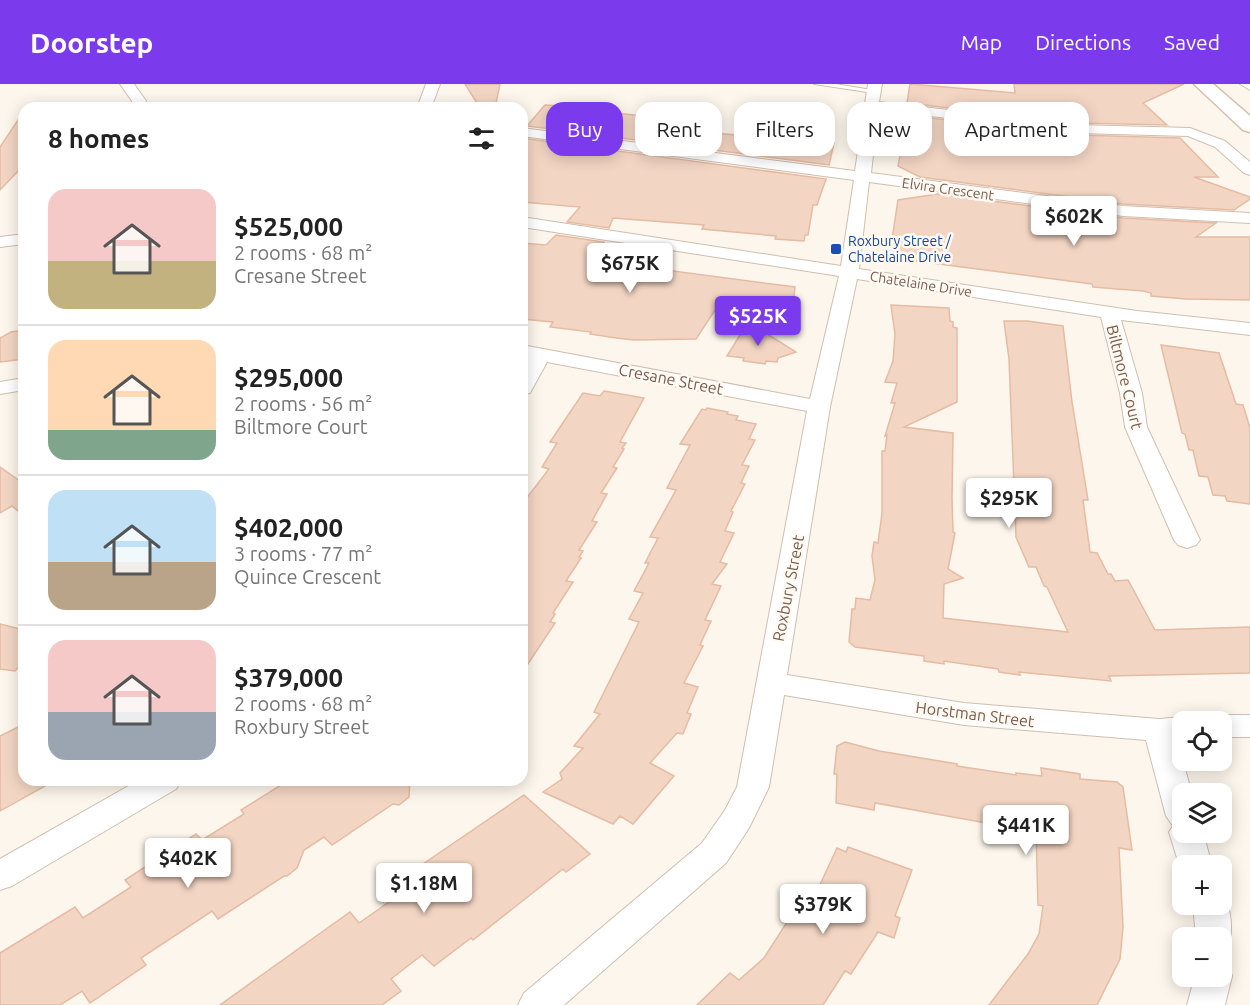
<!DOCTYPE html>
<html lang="en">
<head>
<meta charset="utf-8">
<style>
  body { margin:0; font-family:Ubuntu,sans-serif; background:#f2f2f2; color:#222; height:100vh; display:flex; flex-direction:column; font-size:22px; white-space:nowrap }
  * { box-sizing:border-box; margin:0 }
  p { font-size:20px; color:#767676 }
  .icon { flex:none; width:33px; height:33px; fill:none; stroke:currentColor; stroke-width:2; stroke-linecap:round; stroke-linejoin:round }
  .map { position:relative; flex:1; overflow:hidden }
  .side { position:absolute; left:18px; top:18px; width:510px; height:684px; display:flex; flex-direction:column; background:#fff; border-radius:18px; box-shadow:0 3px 15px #0003 }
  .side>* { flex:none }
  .banner { position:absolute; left:546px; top:18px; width:570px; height:54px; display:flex; gap:12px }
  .buttons { position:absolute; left:1172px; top:627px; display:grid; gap:12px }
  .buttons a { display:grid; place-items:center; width:60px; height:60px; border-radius:12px; background:#fff; box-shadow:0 3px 15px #0003; font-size:30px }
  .price { position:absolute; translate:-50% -51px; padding:0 14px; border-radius:6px; background:#fff; color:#222; font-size:20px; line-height:39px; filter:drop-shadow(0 2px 3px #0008) }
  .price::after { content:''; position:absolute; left:50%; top:36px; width:18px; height:14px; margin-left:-9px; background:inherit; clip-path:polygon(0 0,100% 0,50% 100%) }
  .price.active { background:#7c3aed; color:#fff }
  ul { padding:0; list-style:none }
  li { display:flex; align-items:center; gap:18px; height:150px; padding:0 30px }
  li+li { border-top:2px solid #e0e0e0 }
  li span { display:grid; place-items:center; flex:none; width:168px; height:120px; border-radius:18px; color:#555 }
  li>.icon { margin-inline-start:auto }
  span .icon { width:72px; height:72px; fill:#fffc; stroke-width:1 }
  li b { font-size:26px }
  h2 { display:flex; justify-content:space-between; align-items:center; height:72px; padding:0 30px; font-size:26px }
  .tag { padding:0 21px; border-radius:18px; background:#fff; box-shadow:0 3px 15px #0003; font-size:21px; line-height:54px }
  .tag.active { background:#7c3aed; color:#fff }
  header { display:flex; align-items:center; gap:36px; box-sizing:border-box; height:84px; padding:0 30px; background:#7c3aed; color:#fff }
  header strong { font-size:28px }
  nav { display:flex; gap:33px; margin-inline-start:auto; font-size:21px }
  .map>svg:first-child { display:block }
  .building { fill:#f3d5c3; stroke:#e6bba3; stroke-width:1.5 }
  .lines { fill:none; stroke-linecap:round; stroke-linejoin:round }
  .lane-casing { stroke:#d1beb0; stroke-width:2 }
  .street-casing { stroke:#d1beb0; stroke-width:2 }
  .secondary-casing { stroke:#d6c0b0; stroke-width:3 }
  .lane { fill:#fff; fill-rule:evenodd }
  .street { fill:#fff; fill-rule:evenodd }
  .secondary { fill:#fff; fill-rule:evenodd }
  .transit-dot { fill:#1a4fb4; stroke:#fffaf3; stroke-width:2 }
  .labels { text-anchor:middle; stroke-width:5; stroke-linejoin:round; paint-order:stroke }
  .far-street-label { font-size:14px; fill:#7a5c4d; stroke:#fffaf3 }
  .far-transit-label { font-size:14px; fill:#164399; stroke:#fffaf3; text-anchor:start }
  .street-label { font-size:16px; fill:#7a5c4d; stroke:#fffaf3 }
</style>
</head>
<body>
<header>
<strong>Doorstep</strong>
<nav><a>Map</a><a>Directions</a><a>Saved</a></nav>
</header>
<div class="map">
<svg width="1250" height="921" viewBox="0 0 1250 921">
  <rect width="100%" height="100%" fill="#fdf6ec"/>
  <!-- building -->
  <g class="building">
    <path d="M465 0H500L495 24H480Z"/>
    <path d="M910 0 1015 9 1014 0H1184L1143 19 1167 41 1078 39 907 19Z"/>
    <path d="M545 21 564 22 576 29 603 28 696 37 695 39 714 41 713 49 834 59 829 81 527 42Z"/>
    <path d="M24 27V81L0 106V63Z"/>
    <path d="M904 31 1078 51 1180 54 1218 93H1194L1250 113V115L1234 126 1123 120 920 93 898 82 905 46 902 45Z"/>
    <path d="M522 54 826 95 817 121H813L808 151H805L804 157 775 155 776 152 702 145 704 141 613 134 609 144 567 138 580 123 522 118Z"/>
    <path d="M938 110 1123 134 1216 139 1196 153H1250V216L1186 215 1151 212V209L1143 207 1093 203 1092 200 893 174V149L898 116Z"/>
    <path d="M556 151 604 158 597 177 795 203 792 229 719 220 696 255 634 256 616 254 590 250 591 248 550 243 553 238 522 235V159L546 161Z"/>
    <path d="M891 221 949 224 950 237 953 238V243L957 244V318L904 343 953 349 952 414 953 448 955 449 948 485 963 494 944 500 943 534 1068 548 1047 503 1044 502 1036 483H1029L1016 453 1009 275 1004 237H1027L1063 242 1072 318 1088 416H1083L1090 468 1097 469 1108 490H1111L1115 497 1128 496 1155 546 1250 543V589L1109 592 1111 597 1019 588 1020 591 999 588 998 585 944 577V580L924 577V572L855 563 849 558 852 525H855L856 514 870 516 875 496 872 472 874 458 878 459 882 429V367H885L887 351 885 352 895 319H891L897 299 885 298 893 277 895 250Z"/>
    <path d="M748 238 796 268 778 274 777 278 766 277 765 280 743 277 744 274 727 272Z"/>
    <path d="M24 246V275L0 278V254L11 248Z"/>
    <path d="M1161 261 1219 269 1236 320 1243 321 1250 344V420L1227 417 1225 412 1213 411 1208 393 1199 392 1193 366H1189L1185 350 1182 349Z"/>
    <path d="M604 307 644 314 620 358 626 359 622 364 624 365 613 383 617 384 601 409 607 410 592 437 597 438 579 466 583 467 579 473 581 474 566 497 573 498 553 529 555 530 550 538 555 539 522 589V420L549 385 542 383 557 359 550 358 583 309 600 312Z"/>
    <path d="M707 324 728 328 727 330 738 332 736 336 756 340 749 355 755 356 742 381 749 382 741 399 745 400 731 427 733 428 725 447 734 449 720 478 727 480 712 500 721 502 705 536 711 537 700 561 703 562 684 599 698 603 687 629 691 630 683 650 677 649 650 679 674 692 633 740 620 732 613 740 543 708 562 695 560 689 583 664 574 662 600 630 594 628 639 538 629 535 643 509 634 507 649 479H645L658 454 650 453 676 406 667 404 690 361 680 360 702 325 706 326Z"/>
    <path d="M0 383 24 400V432L12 422 0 429Z"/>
    <path d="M0 540 24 546V577L15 587 0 585Z"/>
    <path d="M24 640V696H56L0 727V652Z"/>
    <path d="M845 658 879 667 957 680V682L1016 691V689L1042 692 1041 684 1080 690V695L1117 698 1123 703 1132 766 1119 764 1123 843 1120 875 1097 921H989L1028 870 1039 850 1043 822 1038 821 1036 748 875 719 874 726 836 719 837 690H834L837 662Z"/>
    <path d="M289 696H410L409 713 399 721 393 720 332 761 324 753 304 766 297 784 287 792H284L218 835 212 827 141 874 146 881 90 919 82 907 60 921H0V869L75 823 83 834 131 803 125 796 196 750 202 756 244 730 241 726Z"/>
    <path d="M524 711 590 770 566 788 563 785 473 856 471 854 434 882 422 871 391 895 401 907 382 921H220L350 828 359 839 416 799 413 796 423 790 417 784Z"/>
    <path d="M848 763 912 786 895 832 900 834 894 854 878 848 851 890 845 887 823 921H697L730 889 739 896 764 874 796 824 803 828 813 803 818 805 837 764 846 768Z"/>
  </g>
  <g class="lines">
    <!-- lane casing -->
    <g class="lane-casing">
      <path id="lane" d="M814 0H835L878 7 874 9Z"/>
    </g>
    <!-- street casing -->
    <g class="street-casing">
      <g id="street">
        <path d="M120 0H134L146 17 145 24H131L132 17Z"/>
        <path d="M426 0H440L431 24H417Z"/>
        <path d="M868 0H882L879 18 1078 41 1190 44 1225 57 1250 78V91L1244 89 1215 63 1188 52 1078 49 878 26 871 89 1123 122 1250 129V139L1123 132 869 98 859 185 1137 227 1250 239V251L1121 236 1142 309 1147 343 1200 456 1196 461 1187 464 1178 461 1174 456 1125 343 1120 309 1101 233 857 195 830 323 787 591 964 619 1159 635 1182 633 1193 636 1182 638V655L1177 656 1192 710H1182V748H1203L1212 782H1182V790L1169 748 1173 742 1166 732 1146 656 964 641 784 611 769 703 749 744 726 779 564 921H518L524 909 702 759 725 726 737 703 807 327 547 278 530 309 522 310V285L528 274 522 273V261L810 315 839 192 522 143V133L841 182 854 96 522 52V44L855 87Z"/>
        <path d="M1240 0H1250V6Z"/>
        <path d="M24 150V160L0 163V153Z"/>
        <path d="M24 294V306L0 310V298Z"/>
        <path d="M1221 631H1250V653H1221V638H1208L1210 634Z"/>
        <path d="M139 696H181L176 705 12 802 0 806V775Z"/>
        <path d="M1221 809C1232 823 1234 849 1227 865L1221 867V854H1196L1193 820H1221Z"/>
        <path d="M1221 878 1227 880 1232 892 1225 921H1187L1195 892H1221Z"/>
      </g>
    </g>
    <!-- secondary casing -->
    <g class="secondary-casing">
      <path id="secondary" d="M1194 0H1213L1250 32V48L1243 46Z"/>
    </g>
    <!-- lane -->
    <use href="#lane" class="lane"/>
    <!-- street -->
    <use href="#street" class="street"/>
    <!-- secondary -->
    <use href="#secondary" class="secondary"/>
  </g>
  <!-- markers -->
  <rect class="transit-dot" x="830" y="159" width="12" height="12" rx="3"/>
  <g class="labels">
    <!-- far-street labels -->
    <g class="far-street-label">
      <text transform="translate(948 105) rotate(8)" y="5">Elvira Crescent</text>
      <text transform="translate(921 200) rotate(9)" y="5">Chatelaine Drive</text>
    </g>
    <!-- far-transit labels -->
    <g class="far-transit-label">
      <text x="848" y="162">Roxbury Street /<tspan x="848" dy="16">Chatelaine Drive</tspan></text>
    </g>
    <!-- street labels -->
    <g class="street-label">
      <text transform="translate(1125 293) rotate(76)" y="6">Biltmore Court</text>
      <text transform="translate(671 295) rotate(11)" y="6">Cresane Street</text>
      <text transform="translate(788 504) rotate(-79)" y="6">Roxbury Street</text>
      <text transform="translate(975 630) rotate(7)" y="6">Horstman Street</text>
    </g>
  </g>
</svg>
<div class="buttons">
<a><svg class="icon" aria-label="locate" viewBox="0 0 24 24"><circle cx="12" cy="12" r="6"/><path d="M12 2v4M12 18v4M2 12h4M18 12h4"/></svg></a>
<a><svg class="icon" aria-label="layers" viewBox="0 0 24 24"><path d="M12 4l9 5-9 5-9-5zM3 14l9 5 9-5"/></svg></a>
<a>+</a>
<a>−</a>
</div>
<b class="price" style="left:1074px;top:163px">$602K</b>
<b class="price" style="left:630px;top:210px">$675K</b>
<b class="price active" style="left:758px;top:263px">$525K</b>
<b class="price" style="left:1009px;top:445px">$295K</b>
<b class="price" style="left:1026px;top:772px">$441K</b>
<b class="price" style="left:188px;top:805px">$402K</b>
<b class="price" style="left:424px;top:830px">$1.18M</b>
<b class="price" style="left:823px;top:851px">$379K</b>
<div class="banner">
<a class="tag active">Buy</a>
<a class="tag">Rent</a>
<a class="tag">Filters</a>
<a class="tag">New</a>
<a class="tag">Apartment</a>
</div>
<section class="side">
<h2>8 homes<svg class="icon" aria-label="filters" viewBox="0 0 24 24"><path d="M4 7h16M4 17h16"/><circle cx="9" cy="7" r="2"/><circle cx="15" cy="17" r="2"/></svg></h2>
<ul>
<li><span style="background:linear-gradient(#f6c9c9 60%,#c2b280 0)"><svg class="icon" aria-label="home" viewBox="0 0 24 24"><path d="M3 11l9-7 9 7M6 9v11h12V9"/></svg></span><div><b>$525,000</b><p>2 rooms · 68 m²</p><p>Cresane Street</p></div></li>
<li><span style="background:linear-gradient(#ffd9b3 75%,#7fa58c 0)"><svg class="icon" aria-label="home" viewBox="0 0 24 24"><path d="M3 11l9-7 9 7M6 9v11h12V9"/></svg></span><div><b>$295,000</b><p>2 rooms · 56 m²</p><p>Biltmore Court</p></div></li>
<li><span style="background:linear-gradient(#bfe0f5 60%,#b9a48a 0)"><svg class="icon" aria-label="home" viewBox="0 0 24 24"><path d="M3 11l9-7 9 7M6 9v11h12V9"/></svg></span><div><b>$402,000</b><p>3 rooms · 77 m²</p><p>Quince Crescent</p></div></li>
<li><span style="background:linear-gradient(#f6c9c9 60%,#9aa5b1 0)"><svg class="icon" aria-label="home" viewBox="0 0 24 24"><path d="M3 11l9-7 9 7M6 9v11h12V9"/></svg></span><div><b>$379,000</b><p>2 rooms · 68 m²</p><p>Roxbury Street</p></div></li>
</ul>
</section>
</div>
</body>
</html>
